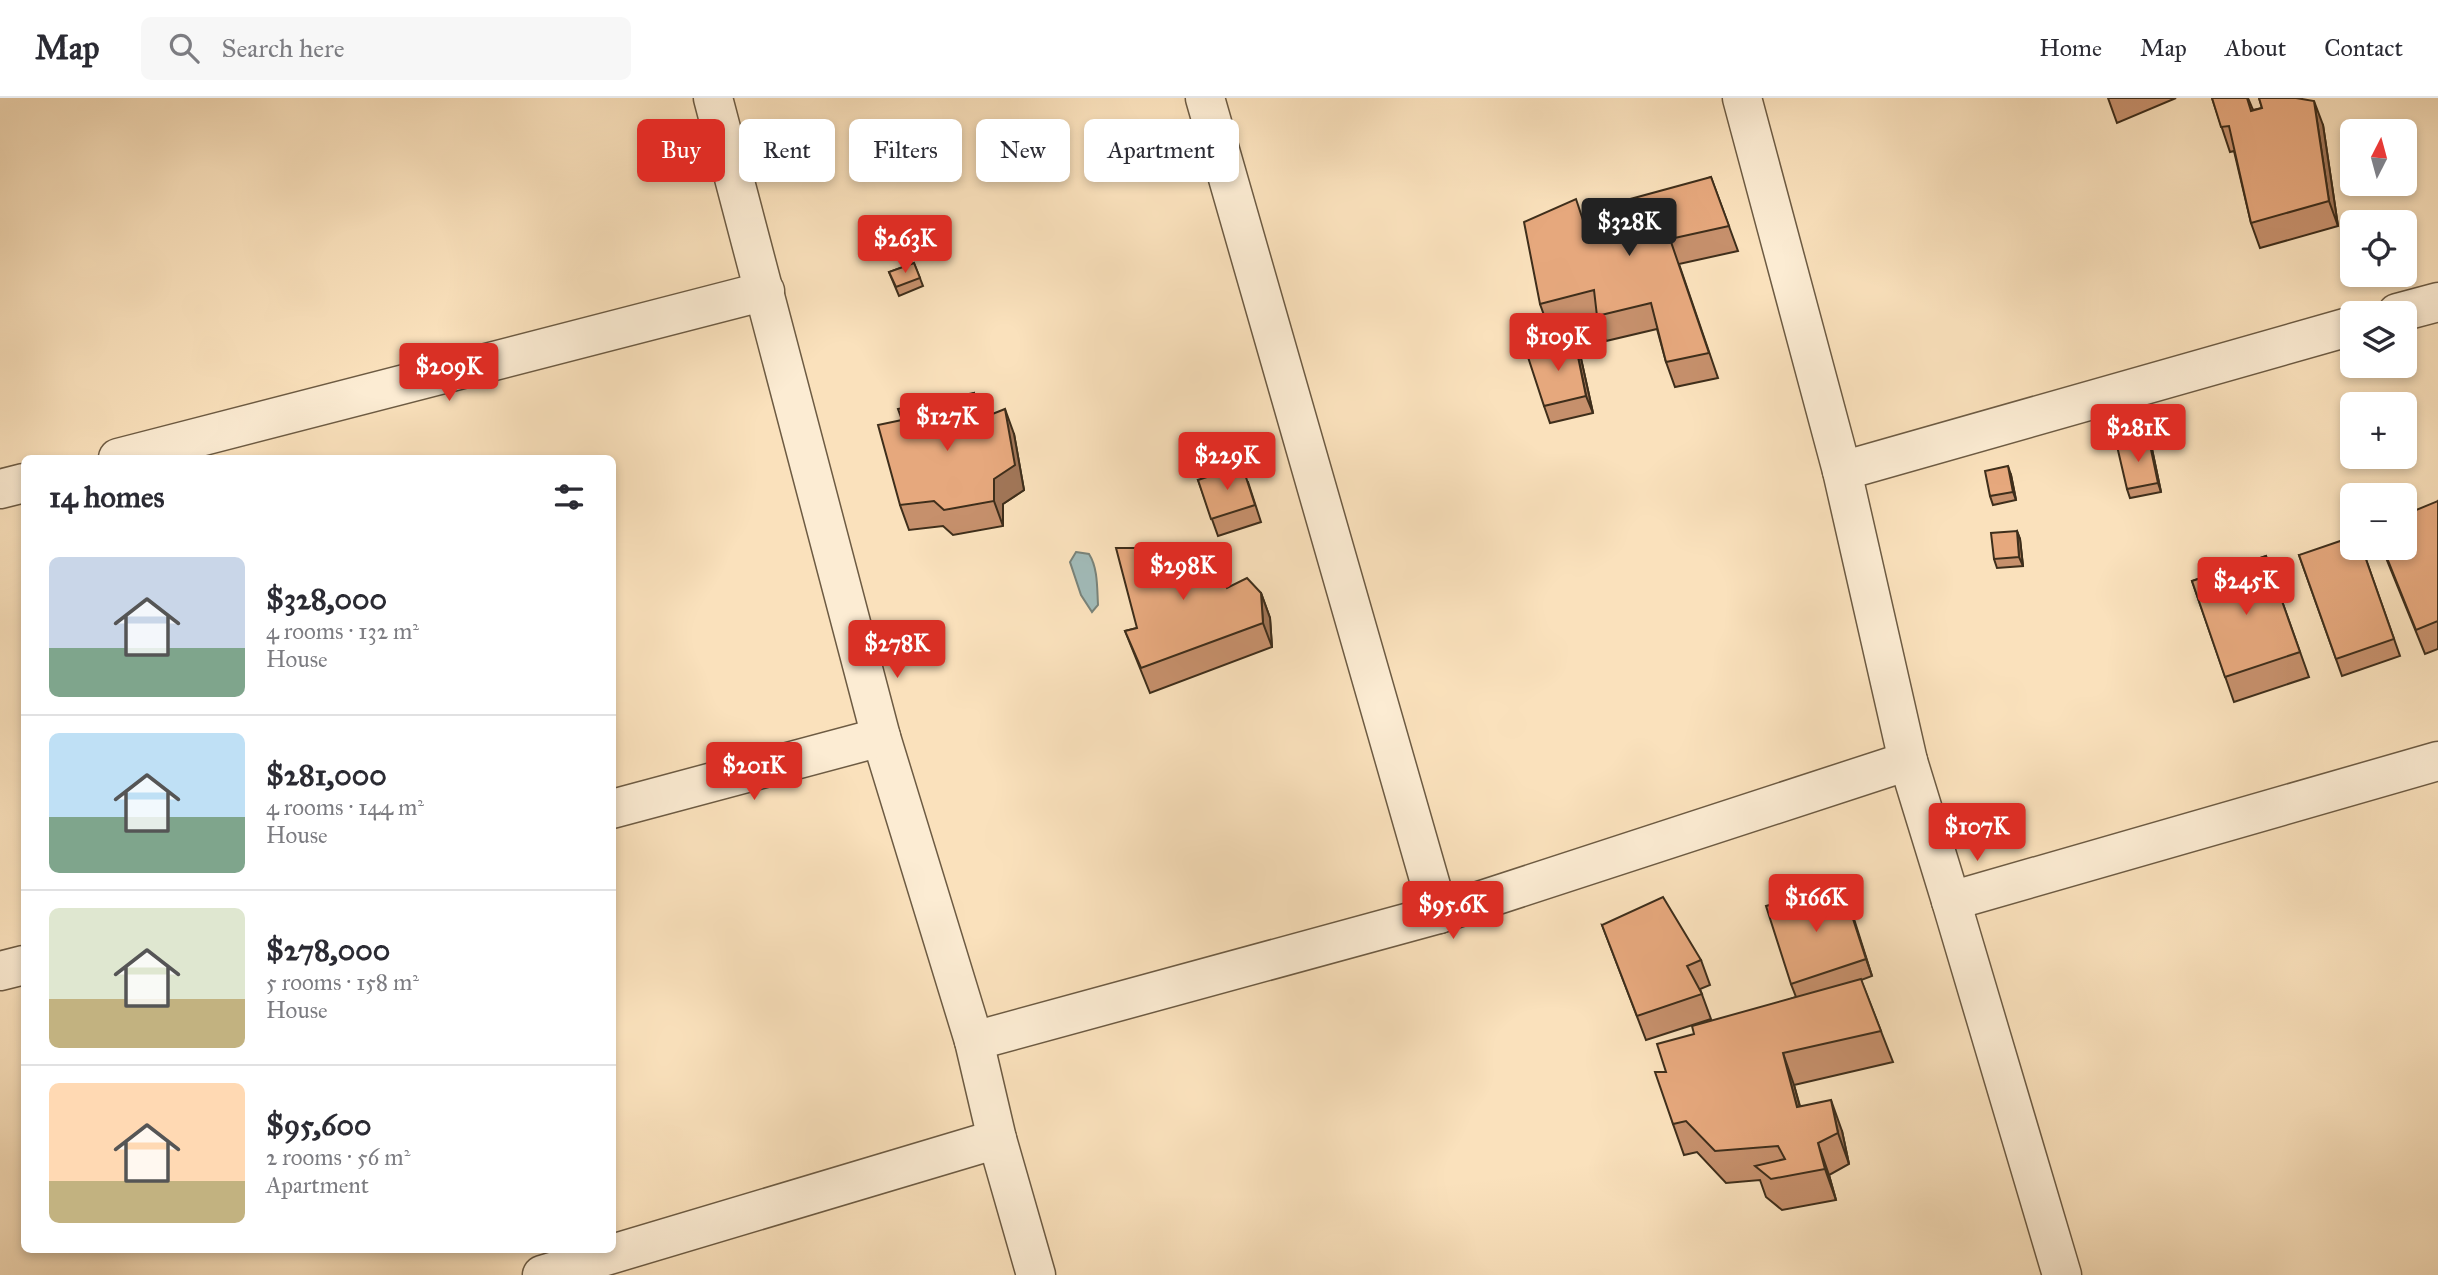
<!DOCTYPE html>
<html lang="en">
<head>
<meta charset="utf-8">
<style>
  body { margin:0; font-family:"IM FELL Great Primer",serif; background:#f7f7f7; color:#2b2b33; height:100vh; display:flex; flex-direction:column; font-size:26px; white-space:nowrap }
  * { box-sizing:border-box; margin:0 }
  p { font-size:23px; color:#7c7c81 }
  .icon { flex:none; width:38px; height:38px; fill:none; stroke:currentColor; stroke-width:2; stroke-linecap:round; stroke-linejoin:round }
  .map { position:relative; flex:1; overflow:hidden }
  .panel { position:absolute; left:21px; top:357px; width:595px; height:798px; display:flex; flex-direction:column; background:#fff; border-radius:10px; box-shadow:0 4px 10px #0003 }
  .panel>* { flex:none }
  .banner { position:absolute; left:637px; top:21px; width:665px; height:63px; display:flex; gap:14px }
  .needle { width:46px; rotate:6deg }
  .controls { position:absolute; left:2340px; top:21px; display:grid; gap:14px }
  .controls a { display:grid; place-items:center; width:77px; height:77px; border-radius:10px; background:#fff; box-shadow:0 4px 10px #0003; font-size:35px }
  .price { position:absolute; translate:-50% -60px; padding:0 16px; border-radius:7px; background:#d93025; color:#fff; font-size:23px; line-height:46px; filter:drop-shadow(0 2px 4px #0008) }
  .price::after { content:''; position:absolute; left:50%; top:42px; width:21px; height:16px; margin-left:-10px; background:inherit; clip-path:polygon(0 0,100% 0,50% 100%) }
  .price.active { background:#222; color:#fff }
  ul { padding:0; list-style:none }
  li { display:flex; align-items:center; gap:21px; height:175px; padding:0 28px }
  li+li { border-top:2px solid #e1e1e2 }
  li span { display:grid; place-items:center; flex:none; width:196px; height:140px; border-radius:10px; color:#555 }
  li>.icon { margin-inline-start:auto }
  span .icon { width:84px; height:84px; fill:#fffc; stroke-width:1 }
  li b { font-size:30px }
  h2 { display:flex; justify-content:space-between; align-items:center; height:84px; padding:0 28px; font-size:30px }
  .tag { padding:0 24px; border-radius:10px; background:#fff; box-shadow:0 4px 10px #0003; font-size:24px; line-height:63px }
  .tag.active { background:#d93025; color:#fff }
  header { display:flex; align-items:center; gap:42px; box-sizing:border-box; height:98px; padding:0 35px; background:#fff; border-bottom:2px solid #e1e1e2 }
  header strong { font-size:33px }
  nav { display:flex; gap:38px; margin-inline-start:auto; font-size:24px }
  .search { width:490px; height:63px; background:#f7f7f7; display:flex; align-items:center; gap:18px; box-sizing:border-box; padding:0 24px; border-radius:10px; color:#7c7c81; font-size:26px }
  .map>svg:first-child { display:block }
  .water { fill:#a1bbb9; stroke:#79837a; stroke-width:2 }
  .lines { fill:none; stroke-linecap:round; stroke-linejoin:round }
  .street-casing { stroke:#6d5b43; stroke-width:41 }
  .street { stroke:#fcecd3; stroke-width:38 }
  .wall { fill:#c6906c; stroke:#3e2e1b; stroke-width:2 }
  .shaded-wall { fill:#a17658; stroke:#3e2e1b; stroke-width:2 }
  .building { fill:#e6a87d; stroke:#3e2e1b; stroke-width:2 }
</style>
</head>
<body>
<header>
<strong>Map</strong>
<div class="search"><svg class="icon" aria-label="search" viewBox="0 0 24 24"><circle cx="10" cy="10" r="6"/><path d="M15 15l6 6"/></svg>Search here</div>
<nav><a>Home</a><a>Map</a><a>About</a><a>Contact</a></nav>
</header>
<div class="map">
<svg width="2438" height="1177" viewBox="0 0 2438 1177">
  <rect width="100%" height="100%" fill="#fae1bc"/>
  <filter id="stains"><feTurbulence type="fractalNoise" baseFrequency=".00286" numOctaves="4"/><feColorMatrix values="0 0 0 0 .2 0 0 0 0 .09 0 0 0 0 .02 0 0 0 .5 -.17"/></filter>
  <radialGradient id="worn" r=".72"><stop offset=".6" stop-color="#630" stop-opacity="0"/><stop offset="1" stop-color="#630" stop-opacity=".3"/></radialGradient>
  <!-- water -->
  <path class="water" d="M1076 454 1089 456C1098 470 1097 490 1098 507L1092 514 1081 497 1070 464Z"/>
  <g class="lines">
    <!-- street casing -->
    <g class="street-casing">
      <g id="street">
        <path d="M713 0 881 639 974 943 997 1041 1036 1177"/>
        <path d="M1205 0 1439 816"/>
        <path d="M1742 0 1842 373 1908 663 1951 803"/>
        <path d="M2397 215 2438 204"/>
        <path d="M118 360 765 193"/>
        <path d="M1842 373 2352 228"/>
        <path d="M0 391 24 385"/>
        <path d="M612 711 881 639"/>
        <path d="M0 873 24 867"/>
        <path d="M974 943 1439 816 1908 663"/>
        <path d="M542 1177 997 1041"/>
        <path d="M2062 1177 1951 803 2438 663"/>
      </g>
    </g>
    <!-- street -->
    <use href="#street" class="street"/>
  </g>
  <!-- wall -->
  <g class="wall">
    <path d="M2108 0H2176L2117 25Z"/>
    <path d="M2212 0H2248L2253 12 2262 10 2259 0H2301L2323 27 2338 128 2260 150 2251 125 2234 53 2230 54Z"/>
    <path d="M1711 79 1738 153 1679 166 1718 280 1675 289 1666 264 1657 231 1606 243 1597 218 1549 231 1540 206 1585 125Z"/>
    <path d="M914 165 923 188 899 198 889 174Z"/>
    <path d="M1580 256 1593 315 1550 325 1544 308Z"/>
    <path d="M974 295 983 320 1014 336 1024 392 1003 406V428L953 437 943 428 909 432 900 407 902 322Z"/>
    <path d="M2149 342 2152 351 2161 394 2130 400 2127 391Z"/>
    <path d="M2011 377 2016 402 1993 407 1990 398Z"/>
    <path d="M1198 382 1248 384 1261 424 1218 438Z"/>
    <path d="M2438 403V551L2425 556 2382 450H2404Z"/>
    <path d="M2017 433 2020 441 2023 468 1997 470 1994 461Z"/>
    <path d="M2362 450 2400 558 2342 578 2299 457Z"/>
    <path d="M1200 457 1227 490 1261 495 1270 520 1272 549 1150 595 1125 533 1137 530Z"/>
    <path d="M2266 458 2309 579 2234 604 2192 483Z"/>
    <path d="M1842 787 1872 878 1861 882 1893 964 1794 987 1800 1008 1842 1033 1849 1066 1829 1077 1836 1102 1782 1112 1766 1099 1760 1082 1726 1085 1697 1054 1684 1057 1673 1026 1666 974 1694 936 1796 899 1791 886Z"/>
    <path d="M1602 827 1701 862 1710 887 1700 891 1711 921 1646 942Z"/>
  </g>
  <!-- shaded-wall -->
  <g class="shaded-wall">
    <path d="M2314 3 2323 27 2338 128 2329 103Z"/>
    <path d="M1574 239 1580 256 1593 315 1586 298Z"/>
    <path d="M974 295 983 320 980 321Z"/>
    <path d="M1005 311 1014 336 1024 392 1003 406V428L994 403V381Z"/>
    <path d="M2149 342 2152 351 2161 394 2158 385Z"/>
    <path d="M2008 368 2011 377 2016 402 2013 394Z"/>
    <path d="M2017 433 2020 441 2023 468 2019 459Z"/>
    <path d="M1261 495 1270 520 1272 549 1263 525Z"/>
    <path d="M1842 787 1849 805 1872 878 1866 861Z"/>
    <path d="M1783 955 1794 987 1808 1040 1797 1009Z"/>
    <path d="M1831 1002 1842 1033 1849 1066 1838 1035Z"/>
    <path d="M1818 1045 1829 1077 1836 1102 1825 1071Z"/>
  </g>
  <!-- building -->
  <g class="building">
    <path d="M2212 0H2247L2251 13 2262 10 2259 0H2296L2314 3 2329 103 2251 125 2229 28 2221 29Z"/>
    <path d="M1711 79 1729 128 1670 141 1709 255 1666 264 1651 205 1597 218 1594 192 1540 206 1524 124 1576 101 1584 125 1623 103Z"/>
    <path d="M914 165 920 180 896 189 889 174Z"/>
    <path d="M1574 239 1586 298 1544 308 1528 259Z"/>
    <path d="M974 295 980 321 1005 311 1015 367 994 381V403L944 412 934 403 900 407 878 327 902 322 898 311Z"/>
    <path d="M2149 342 2158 385 2127 391 2117 348Z"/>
    <path d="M1242 367 1255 407 1211 421 1198 382Z"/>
    <path d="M2008 368 2013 394 1990 398 1985 373Z"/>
    <path d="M2438 403V523L2416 532 2383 450H2404V417Z"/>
    <path d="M2017 433 2019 459 1994 461 1991 435Z"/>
    <path d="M2352 439V450H2362L2394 541 2336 561 2299 457Z"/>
    <path d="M1116 450H1196L1200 457 1208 456 1227 490 1247 480 1261 495 1263 525 1141 570 1125 533 1137 530Z"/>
    <path d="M2266 458 2300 554 2225 579 2192 483Z"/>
    <path d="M1842 787 1866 861 1791 886 1766 808Z"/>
    <path d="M1663 799 1701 862 1687 868 1702 896 1637 918 1602 827Z"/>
    <path d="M1861 881 1881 933 1783 955 1797 1009 1831 1002 1838 1035 1818 1045 1825 1071 1771 1081 1755 1068 1785 1061 1778 1048 1715 1053 1686 1023 1673 1026 1655 974H1666L1657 946 1694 936 1692 928Z"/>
  </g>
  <rect width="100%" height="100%" filter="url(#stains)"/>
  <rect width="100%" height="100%" fill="url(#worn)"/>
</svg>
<div class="controls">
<a><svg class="needle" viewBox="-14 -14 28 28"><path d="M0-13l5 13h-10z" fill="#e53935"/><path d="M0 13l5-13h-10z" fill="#7c7c81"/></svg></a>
<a><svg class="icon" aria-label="locate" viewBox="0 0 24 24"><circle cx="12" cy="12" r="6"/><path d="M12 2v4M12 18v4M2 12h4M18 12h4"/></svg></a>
<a><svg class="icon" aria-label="layers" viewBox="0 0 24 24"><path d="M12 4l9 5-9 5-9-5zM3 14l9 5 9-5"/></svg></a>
<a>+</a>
<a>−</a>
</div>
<b class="price active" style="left:1629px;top:160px">$328K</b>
<b class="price" style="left:905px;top:177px">$263K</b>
<b class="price" style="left:1558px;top:275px">$109K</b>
<b class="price" style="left:449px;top:305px">$209K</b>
<b class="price" style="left:947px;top:355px">$127K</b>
<b class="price" style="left:2138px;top:366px">$281K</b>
<b class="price" style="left:1227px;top:394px">$229K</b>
<b class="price" style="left:1183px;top:504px">$298K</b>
<b class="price" style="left:2246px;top:519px">$245K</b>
<b class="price" style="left:897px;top:582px">$278K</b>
<b class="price" style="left:754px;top:704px">$201K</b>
<b class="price" style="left:1977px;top:765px">$107K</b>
<b class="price" style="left:1816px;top:836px">$166K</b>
<b class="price" style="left:1453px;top:843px">$95.6K</b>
<div class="banner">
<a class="tag active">Buy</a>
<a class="tag">Rent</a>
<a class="tag">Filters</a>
<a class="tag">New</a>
<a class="tag">Apartment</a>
</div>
<section class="panel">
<h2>14 homes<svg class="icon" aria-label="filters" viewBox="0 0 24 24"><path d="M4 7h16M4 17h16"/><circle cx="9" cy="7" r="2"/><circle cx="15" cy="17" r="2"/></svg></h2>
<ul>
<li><span style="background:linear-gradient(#c9d6e8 65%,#7fa58c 0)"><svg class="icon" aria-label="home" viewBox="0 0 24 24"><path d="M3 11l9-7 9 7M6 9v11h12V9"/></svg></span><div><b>$328,000</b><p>4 rooms · 132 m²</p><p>House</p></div></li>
<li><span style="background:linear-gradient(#bfe0f5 60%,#7fa58c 0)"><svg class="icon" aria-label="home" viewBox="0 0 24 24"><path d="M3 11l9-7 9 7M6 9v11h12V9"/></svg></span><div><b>$281,000</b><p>4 rooms · 144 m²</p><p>House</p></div></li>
<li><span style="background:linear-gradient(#dfe7d0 65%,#c2b280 0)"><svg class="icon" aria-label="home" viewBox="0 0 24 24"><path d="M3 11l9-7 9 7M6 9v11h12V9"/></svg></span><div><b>$278,000</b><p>5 rooms · 158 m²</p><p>House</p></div></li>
<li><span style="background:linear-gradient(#ffd9b3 70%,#c2b280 0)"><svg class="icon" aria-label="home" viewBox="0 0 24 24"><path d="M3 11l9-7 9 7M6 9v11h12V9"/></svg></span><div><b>$95,600</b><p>2 rooms · 56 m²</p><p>Apartment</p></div></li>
</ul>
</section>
</div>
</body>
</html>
